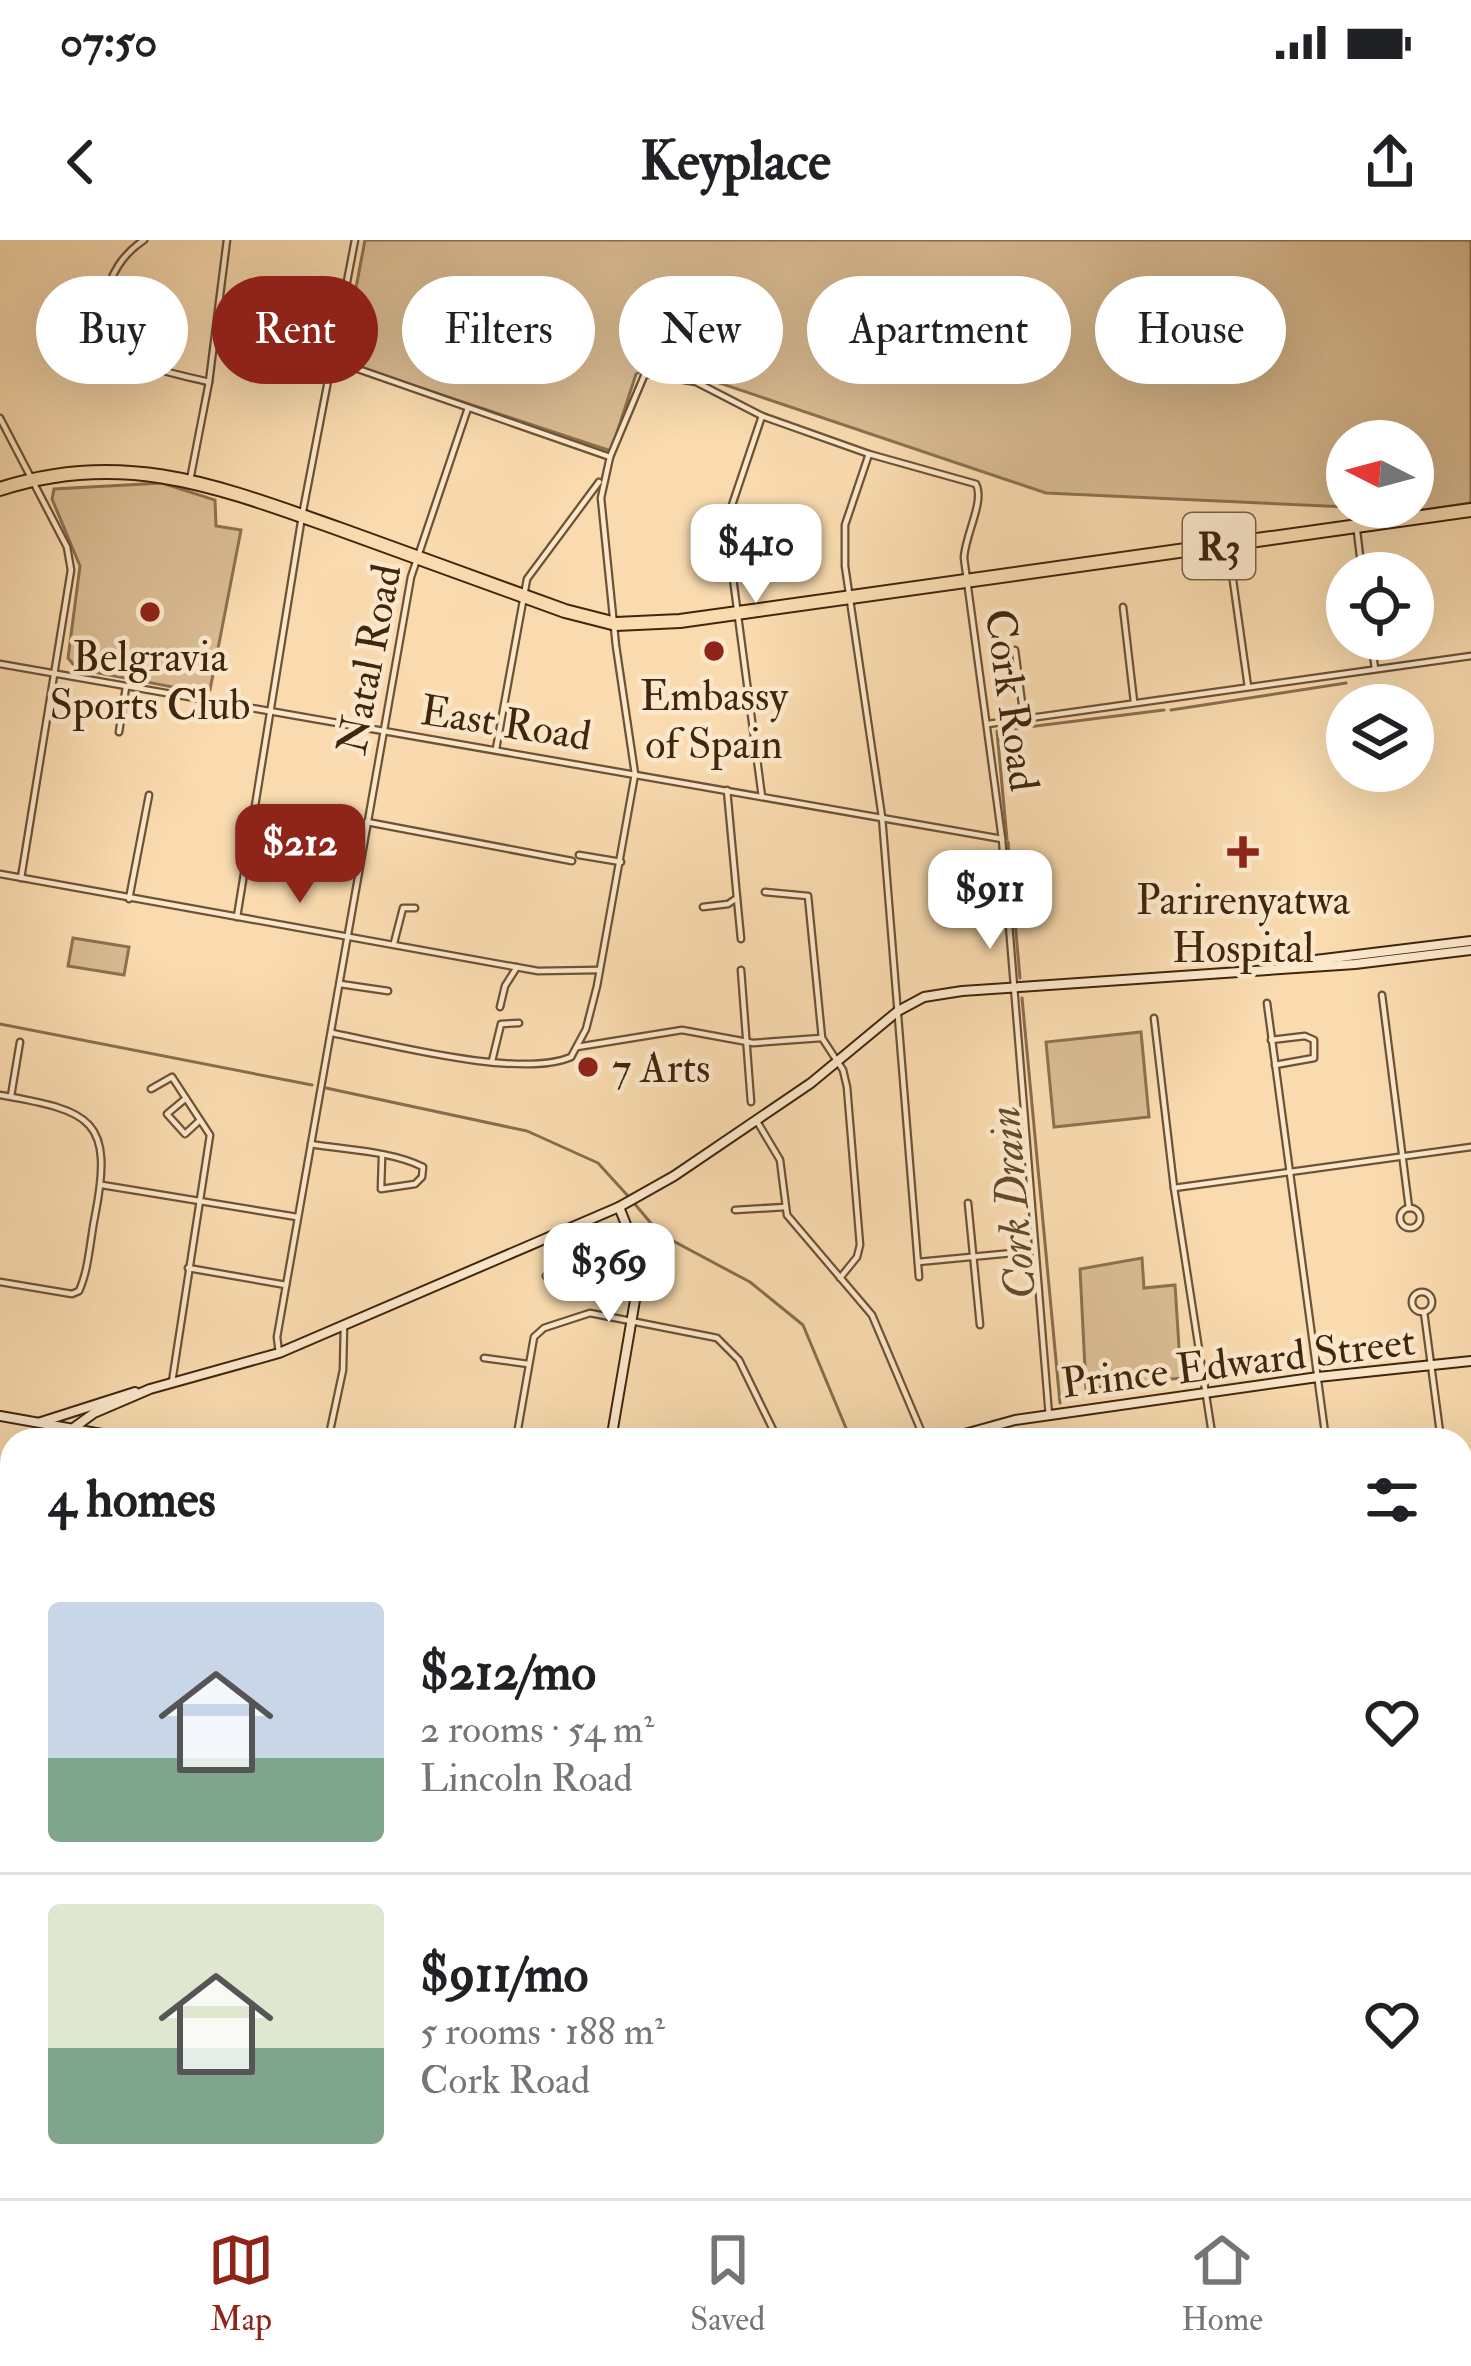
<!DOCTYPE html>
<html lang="en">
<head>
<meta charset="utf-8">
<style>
  body { margin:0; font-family:"IM FELL Double Pica",serif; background:#f6f6f6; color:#202124; height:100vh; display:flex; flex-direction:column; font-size:45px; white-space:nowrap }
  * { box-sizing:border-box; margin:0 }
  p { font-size:39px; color:#757577 }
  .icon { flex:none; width:66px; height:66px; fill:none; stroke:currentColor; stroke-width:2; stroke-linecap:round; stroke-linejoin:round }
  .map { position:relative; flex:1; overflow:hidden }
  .panel { position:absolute; left:0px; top:1188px; width:1473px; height:771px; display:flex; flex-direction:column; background:#fff; border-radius:36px 36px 0 0; box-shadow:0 12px 48px #0002 }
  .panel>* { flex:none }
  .guide { position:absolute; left:36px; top:36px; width:1401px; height:108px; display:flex; gap:24px }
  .needle { width:78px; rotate:276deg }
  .buttons { position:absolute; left:1326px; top:180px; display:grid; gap:24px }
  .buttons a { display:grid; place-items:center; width:108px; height:108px; border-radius:50%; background:#fff; box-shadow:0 12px 48px #0002; font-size:60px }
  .price { position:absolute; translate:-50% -102px; padding:0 27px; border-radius:24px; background:#fff; color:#222; font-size:39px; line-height:78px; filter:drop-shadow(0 3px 6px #0008) }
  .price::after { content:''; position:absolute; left:50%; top:72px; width:36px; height:27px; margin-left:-18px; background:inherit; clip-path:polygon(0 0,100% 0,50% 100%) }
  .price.active { background:#8f2418; color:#fff }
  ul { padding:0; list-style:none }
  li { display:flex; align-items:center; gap:36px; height:300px; padding:0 48px }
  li+li { border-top:3px solid #e0e0e0 }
  li span { display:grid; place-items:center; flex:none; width:336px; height:240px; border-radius:12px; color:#555 }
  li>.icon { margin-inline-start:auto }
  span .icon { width:144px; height:144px; fill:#fffc; stroke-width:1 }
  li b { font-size:51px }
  h2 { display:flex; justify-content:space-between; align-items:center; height:144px; padding:0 48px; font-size:51px }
  .pill { padding:0 42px; border-radius:54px; background:#fff; box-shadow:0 12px 48px #0002; font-size:42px; line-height:108px }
  .pill.active { background:#8f2418; color:#fff }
  .status { display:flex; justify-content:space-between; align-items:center; height:84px; padding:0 60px; background:#fff; direction:ltr }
  .status svg { height:33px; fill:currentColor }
  header { display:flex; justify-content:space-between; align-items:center; height:156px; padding:0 48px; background:#fff; font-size:54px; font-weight:800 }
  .tabs { display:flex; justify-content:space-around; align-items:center; height:168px; border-top:3px solid #e0e0e0; background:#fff; font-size:33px; color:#757577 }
  .tabs a { display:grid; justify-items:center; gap:6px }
  .tabs .active { color:#8f2418 }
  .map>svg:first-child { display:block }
  .green { fill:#dabc93; stroke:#8e7050; stroke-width:3 }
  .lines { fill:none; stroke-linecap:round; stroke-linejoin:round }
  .stream { stroke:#8a6d4d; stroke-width:3 }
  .street-casing { stroke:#6f5235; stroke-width:9 }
  .secondary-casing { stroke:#41250c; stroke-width:12 }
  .highway-casing { stroke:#41250c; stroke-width:16 }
  .street { stroke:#fbe8cb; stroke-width:4.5 }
  .secondary { stroke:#fbe8cb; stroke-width:8 }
  .highway { stroke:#f9dbaf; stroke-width:12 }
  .poi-dot { fill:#8f2418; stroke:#fbe8cb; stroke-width:4.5 }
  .labels { text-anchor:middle; stroke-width:9; stroke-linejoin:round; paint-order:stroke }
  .shield { fill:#fbe8cb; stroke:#796045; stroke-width:3 }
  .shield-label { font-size:39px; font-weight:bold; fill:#41250c }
  .poi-label { font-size:42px; fill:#41250c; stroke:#fbe8cb }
  .street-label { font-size:42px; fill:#41250c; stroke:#fbe8cb }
  .water-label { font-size:45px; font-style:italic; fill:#65492c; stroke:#fbe8cb }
</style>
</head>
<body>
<div class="status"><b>07:50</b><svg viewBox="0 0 49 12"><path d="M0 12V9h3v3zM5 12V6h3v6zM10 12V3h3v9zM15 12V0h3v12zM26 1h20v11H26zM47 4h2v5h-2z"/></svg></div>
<header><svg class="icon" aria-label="back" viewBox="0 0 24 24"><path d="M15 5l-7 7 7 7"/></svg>Keyplace<svg class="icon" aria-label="share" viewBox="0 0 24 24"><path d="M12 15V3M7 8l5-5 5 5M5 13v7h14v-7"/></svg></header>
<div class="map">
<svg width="1471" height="1958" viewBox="0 0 1471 1958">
  <rect width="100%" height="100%" fill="#f9dbaf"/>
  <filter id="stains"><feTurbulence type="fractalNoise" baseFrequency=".00167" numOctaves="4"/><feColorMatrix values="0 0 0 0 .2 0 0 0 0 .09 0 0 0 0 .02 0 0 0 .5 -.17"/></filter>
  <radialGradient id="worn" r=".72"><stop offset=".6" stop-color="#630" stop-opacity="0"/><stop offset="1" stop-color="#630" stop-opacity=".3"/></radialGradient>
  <!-- green -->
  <g class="green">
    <path d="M365 0H1471V263L1424 270 1352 267H1413V201H1347V267L1046 253 660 123 636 134 611 211 342 122Z"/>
    <path d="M162 243 215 260 216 286 241 290 210 450 199 452 77 429 68 418 80 326 52 259 54 249Z"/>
    <path d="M73 698 129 707 124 735 68 726Z"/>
    <path d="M1141 792 1149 877 1054 887 1046 802Z"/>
    <path d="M1142 1018 1144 1048 1175 1045 1181 1138 1086 1149 1080 1029Z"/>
    <path d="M1471 1633V1860L1461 1862V1634Z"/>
  </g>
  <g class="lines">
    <!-- stream -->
    <g class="stream">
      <path d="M1171 470 1346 443"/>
      <path d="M1007 599 997 491 1164 470"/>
      <path d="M1008 602 1020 738"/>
      <path d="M1022 758 1060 1163"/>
      <path d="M0 784 312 845"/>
      <path d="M326 848 527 891 598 923 628 956"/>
      <path d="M634 963 660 994 750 1042 803 1085 851 1200"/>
      <path d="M1064 1190 1065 1200"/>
      <path d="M1120 1947 1121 1958"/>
    </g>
    <!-- street casing -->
    <g class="street-casing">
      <g id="street">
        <path d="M144 0C102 27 88 89 136 118 157 132 185 136 209 142"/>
        <path d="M332 120 610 217"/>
        <path d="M762 176 729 274 727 293 762 557"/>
        <path d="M0 178 67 307 71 330 21 638"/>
        <path d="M869 214 845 285V326L882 577 919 1037"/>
        <path d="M190 240 209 142 227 0"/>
        <path d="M1357 291 1362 333"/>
        <path d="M1228 305 1248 447"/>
        <path d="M1123 367 1134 462"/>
        <path d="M1371 399 1375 429"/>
        <path d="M1015 410 1024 479"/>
        <path d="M0 424 1002 599"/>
        <path d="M988 484 1471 416"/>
        <path d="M119 492 126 447"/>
        <path d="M496 509 527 339 599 242"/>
        <path d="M367 582 572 621"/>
        <path d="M579 615 621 622"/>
        <path d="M0 634 538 731 599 730"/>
        <path d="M765 652 808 656 822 798 843 830 847 847 860 1005 857 1017 840 1038"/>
        <path d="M737 658 741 699"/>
        <path d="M129 659 149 555"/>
        <path d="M703 667 728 664 737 658 727 550"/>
        <path d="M237 677 302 276 355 0"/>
        <path d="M394 703 403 668H415"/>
        <path d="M741 730 751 862"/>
        <path d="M340 744 388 751"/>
        <path d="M1382 755 1409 968"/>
        <path d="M1267 763 1326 1200"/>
        <path d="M500 767 505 746 517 727"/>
        <path d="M1154 778 1174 948 1213 1200"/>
        <path d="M332 793C389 804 520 839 571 817L586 789 597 746 635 534 616 406 601 258 610 217 644 136 649 134 696 142 762 176 869 214 976 244C985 261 965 295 964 318L1002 599 1049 1176"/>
        <path d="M1271 800 1305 796 1314 800V818L1275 825"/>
        <path d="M577 807 682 790 753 803 821 798"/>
        <path d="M492 821 501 784 519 783"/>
        <path d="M151 849 172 837 210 895 172 1142"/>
        <path d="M0 855C92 871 114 879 95 976 90 1000 89 1029 79 1051L72 1054 0 1042"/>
        <path d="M11 856 20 802"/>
        <path d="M185 859 167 874 185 894 198 882"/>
        <path d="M758 883 780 920 787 975 872 1075 925 1200"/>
        <path d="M311 904C345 910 392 911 423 927L422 937 415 944 381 949 382 917"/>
        <path d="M102 945 297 977"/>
        <path d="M1174 948 1471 907"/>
        <path d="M968 963 980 1085"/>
        <circle cx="1410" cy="978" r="10"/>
        <path d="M735 970 785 967"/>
        <path d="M918 1022 1035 1011"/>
        <path d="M188 1028 286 1045"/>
        <path d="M546 1036 590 1015 591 1001 584 982"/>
        <circle cx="1422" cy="1062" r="10"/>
        <path d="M1424 1072 1441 1200"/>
        <path d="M279 1113 277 1097 411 337 468 168"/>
        <path d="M484 1118 528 1124"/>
        <path d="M328 1200 343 1130 344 1085"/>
        <path d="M516 1200 534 1097 544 1088 590 1073 717 1098 739 1120 778 1200"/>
        <path d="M0 1303 12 1305"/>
        <path d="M1461 1334 1471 1404"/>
        <path d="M0 1425 12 1427"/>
        <path d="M0 1547 12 1550"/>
        <path d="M5 1676 12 1633"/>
        <path d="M0 1932 12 1941"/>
        <path d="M20 1947 30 1958"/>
        <path d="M437 1947 460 1954"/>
        <path d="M274 1958 278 1947"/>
        <path d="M358 1958 361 1947"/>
        <path d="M543 1958 546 1947"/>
        <path d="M780 1958 782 1947"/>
        <path d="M850 1958 852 1947"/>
        <path d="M1412 1958 1416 1947"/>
      </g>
    </g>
    <!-- secondary casing -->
    <g class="secondary-casing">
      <g id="secondary">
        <path d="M1299 722 1471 701"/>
        <path d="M0 1176 136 1200"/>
        <path d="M41 1182 135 1152"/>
        <path d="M72 1189 94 1173 150 1149 279 1113 619 967 674 936 811 843 898 771 924 757 962 751 1355 724 1471 710"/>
        <path d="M611 1200 639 1037 637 1012 619 967"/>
        <path d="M943 1200 1015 1180 1318 1137 1471 1121"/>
        <path d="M1461 1630 1471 1628"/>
        <path d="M0 1675 12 1677"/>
        <path d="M1272 1947 1295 1958"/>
        <path d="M137 1958 146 1947"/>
        <path d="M459 1958 464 1947"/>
      </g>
    </g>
    <!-- highway casing -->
    <g class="highway-casing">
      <path id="highway" d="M0 249C125 208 222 248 339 289 415 316 489 344 565 371L616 384 680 381 1471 270"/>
    </g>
    <!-- street -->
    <use href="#street" class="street"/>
    <!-- secondary -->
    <use href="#secondary" class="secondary"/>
    <!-- highway -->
    <use href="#highway" class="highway"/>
  </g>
  <!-- markers -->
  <g class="poi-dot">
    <circle cx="150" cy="372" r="12"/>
    <circle cx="714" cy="411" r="12"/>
    <path d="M1237 594h12v12h12v12h-12v12h-12v-12h-12v-12h12z"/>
    <circle cx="588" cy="827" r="12"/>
  </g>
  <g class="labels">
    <!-- shield labels -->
    <rect class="shield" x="1183" y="273" width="72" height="66" rx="9"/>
    <g class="shield-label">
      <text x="1219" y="320">R3</text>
    </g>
    <!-- poi labels -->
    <g class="poi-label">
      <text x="150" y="431">Belgravia<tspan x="150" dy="48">Sports Club</tspan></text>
      <text x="714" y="470">Embassy<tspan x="714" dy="48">of Spain</tspan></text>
      <text x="1243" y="674">Parirenyatwa<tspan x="1243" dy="48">Hospital</tspan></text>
      <text x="612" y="842" text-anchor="start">7 Arts</text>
    </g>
    <!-- street labels -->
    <g class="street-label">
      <text transform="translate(368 419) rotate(-79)" y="15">Natal Road</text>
      <text transform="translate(1013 460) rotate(82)" y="15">Cork Road</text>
      <text transform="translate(506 482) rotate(9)" y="15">East Road</text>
      <text transform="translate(1238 1121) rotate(-7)" y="15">Prince Edward Street</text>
    </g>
    <!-- water labels -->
    <g class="water-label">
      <text transform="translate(1011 963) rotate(-95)" y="16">Cork Drain</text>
    </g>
  </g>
  <rect width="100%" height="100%" filter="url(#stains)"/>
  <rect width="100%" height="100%" fill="url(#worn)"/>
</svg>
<div class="buttons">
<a><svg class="needle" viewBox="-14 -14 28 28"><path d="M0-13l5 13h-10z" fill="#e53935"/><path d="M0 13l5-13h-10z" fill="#757577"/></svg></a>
<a><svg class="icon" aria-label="locate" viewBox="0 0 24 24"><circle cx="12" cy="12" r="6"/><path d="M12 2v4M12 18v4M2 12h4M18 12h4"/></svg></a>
<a><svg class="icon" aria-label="layers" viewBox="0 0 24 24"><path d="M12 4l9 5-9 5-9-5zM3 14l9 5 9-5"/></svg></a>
</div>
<b class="price" style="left:756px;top:366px">$410</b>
<b class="price active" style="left:300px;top:666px">$212</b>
<b class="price" style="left:990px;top:712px">$911</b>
<b class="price" style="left:609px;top:1085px">$369</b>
<div class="guide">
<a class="pill">Buy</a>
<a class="pill active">Rent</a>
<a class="pill">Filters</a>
<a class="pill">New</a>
<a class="pill">Apartment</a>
<a class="pill">House</a>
</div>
<section class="panel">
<h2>4 homes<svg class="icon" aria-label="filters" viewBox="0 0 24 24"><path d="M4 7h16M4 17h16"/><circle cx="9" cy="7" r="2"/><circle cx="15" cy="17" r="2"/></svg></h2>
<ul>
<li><span style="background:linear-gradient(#c9d6e8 65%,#7fa58c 0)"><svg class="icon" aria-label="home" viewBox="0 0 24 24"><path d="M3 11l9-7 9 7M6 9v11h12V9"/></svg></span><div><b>$212/mo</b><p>2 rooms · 54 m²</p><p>Lincoln Road</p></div><svg class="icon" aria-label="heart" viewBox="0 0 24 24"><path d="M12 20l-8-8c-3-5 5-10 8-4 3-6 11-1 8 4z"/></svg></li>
<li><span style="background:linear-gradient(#dfe7d0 60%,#7fa58c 0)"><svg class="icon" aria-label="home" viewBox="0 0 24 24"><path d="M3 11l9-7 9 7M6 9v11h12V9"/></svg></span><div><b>$911/mo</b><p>5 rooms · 188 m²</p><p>Cork Road</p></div><svg class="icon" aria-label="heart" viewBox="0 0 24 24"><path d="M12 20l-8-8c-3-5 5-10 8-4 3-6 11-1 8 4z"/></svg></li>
</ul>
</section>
</div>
<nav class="tabs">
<a class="active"><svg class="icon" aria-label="map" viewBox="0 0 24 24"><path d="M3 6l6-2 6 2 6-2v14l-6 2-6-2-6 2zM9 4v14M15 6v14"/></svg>Map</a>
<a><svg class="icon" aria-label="saved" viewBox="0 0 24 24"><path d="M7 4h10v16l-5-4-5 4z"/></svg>Saved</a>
<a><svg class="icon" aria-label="home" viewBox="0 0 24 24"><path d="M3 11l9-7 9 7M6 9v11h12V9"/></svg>Home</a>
</nav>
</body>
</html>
